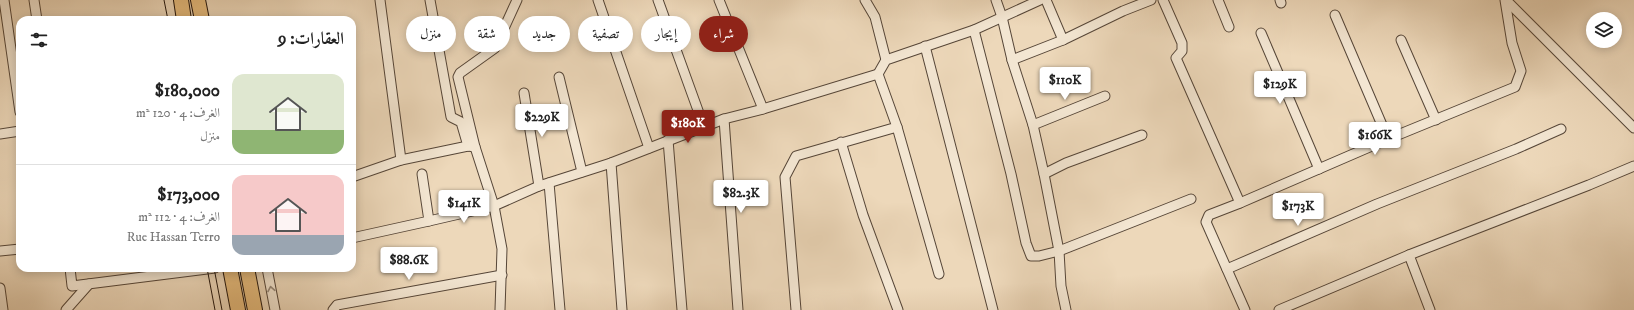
<!DOCTYPE html>
<html lang="ar">
<head>
<meta charset="utf-8">
<style>
  body { margin:0; font-family:"IM FELL DW Pica",Amiri,serif; background:#f2f2f2; color:#222; direction:rtl; height:100vh; display:flex; flex-direction:column; font-size:15px; white-space:nowrap }
  * { box-sizing:border-box; margin:0 }
  p { font-size:13px; color:#767676 }
  .icon { flex:none; width:22px; height:22px; fill:none; stroke:currentColor; stroke-width:2; stroke-linecap:round; stroke-linejoin:round }
  .map { position:relative; flex:1; overflow:hidden; direction:ltr }
  .details { position:absolute; left:16px; top:16px; width:340px; height:256px; display:flex; flex-direction:column; background:#fff; border-radius:12px; box-shadow:0 2px 10px #0003; direction:rtl }
  .details>* { flex:none }
  .guide { position:absolute; left:368px; top:16px; width:380px; height:36px; direction:rtl; display:flex; gap:8px }
  .tools { position:absolute; left:1586px; top:12px; display:grid; gap:8px }
  .tools a { display:grid; place-items:center; width:36px; height:36px; border-radius:50%; background:#fff; box-shadow:0 2px 10px #0003; font-size:20px }
  .price { position:absolute; translate:-50% -34px; padding:0 9px; border-radius:4px; background:#fff; color:#222; font-size:13px; line-height:26px; filter:drop-shadow(0 1px 2px #0008) }
  .price::after { content:''; position:absolute; left:50%; top:24px; width:12px; height:9px; margin-left:-6px; background:inherit; clip-path:polygon(0 0,100% 0,50% 100%) }
  .price.current { background:#8f2418; color:#fff }
  ul { padding:0; list-style:none }
  li { display:flex; align-items:center; gap:12px; height:100px; padding:0 12px }
  li+li { border-top:1px solid #e0e0e0 }
  li span { display:grid; place-items:center; flex:none; width:112px; height:80px; border-radius:12px; color:#555 }
  li>.icon { margin-inline-start:auto }
  span .icon { width:48px; height:48px; fill:#fffc; stroke-width:1 }
  li b { font-size:17px }
  h2 { display:flex; justify-content:space-between; align-items:center; height:48px; padding:0 12px; font-size:17px }
  .pill { padding:0 14px; border-radius:18px; background:#fff; box-shadow:0 2px 10px #0003; font-size:14px; line-height:36px }
  .pill.current { background:#8f2418; color:#fff }
  .map>svg:first-child { display:block }
  .lines { fill:none; stroke-linecap:round; stroke-linejoin:round }
  .street-casing { stroke:#564638; stroke-width:11 }
  .primary-casing { stroke:#23150c; stroke-width:16 }
  .street { stroke:#f3e6d2; stroke-width:9 }
  .primary { stroke:#e6bc7d; stroke-width:14 }
  .tram { stroke:#23150c; stroke-width:1 }
  .oneway { stroke:#958879 }
</style>
</head>
<body>
<div class="map">
<svg width="1634" height="310" viewBox="0 0 1634 310">
  <rect width="100%" height="100%" fill="#edd8ba"/>
  <filter id="stains"><feTurbulence type="fractalNoise" baseFrequency=".005" numOctaves="4"/><feColorMatrix values="0 0 0 0 .2 0 0 0 0 .09 0 0 0 0 .02 0 0 0 .5 -.17"/></filter>
  <radialGradient id="worn" r=".72"><stop offset=".6" stop-color="#630" stop-opacity="0"/><stop offset="1" stop-color="#630" stop-opacity=".3"/></radialGradient>
  <g class="lines">
    <!-- street casing -->
    <g class="street-casing">
      <g id="street">
        <path d="M4 0 20 112"/>
        <path d="M34 0 37 20"/>
        <path d="M380 0 401 160"/>
        <path d="M430 0 451 117 461 122 468 146"/>
        <path d="M598 0 649 148"/>
        <path d="M658 0 704 127"/>
        <path d="M719 0 763 109"/>
        <path d="M865 0 875 17 886 60"/>
        <path d="M996 0 1002 17 1012 60 1033 125 1044 174 1059 251 1061 286 1066 310"/>
        <path d="M1046 0 1063 40"/>
        <path d="M1163 0 1182 43V51L1176 58 1240 203"/>
        <path d="M1218 0 1229 27"/>
        <path d="M1280 0 1281 3"/>
        <path d="M1506 0 1634 128"/>
        <path d="M1335 15 1388 139"/>
        <path d="M974 30 1011 174 1026 243 1031 256H1039L1059 251 1191 199"/>
        <path d="M1261 33 1319 169"/>
        <path d="M1401 40 1436 120"/>
        <path d="M925 46 993 310"/>
        <path d="M1012 60 1063 40 1123 11 1151 0"/>
        <path d="M559 77 582 172"/>
        <path d="M524 93 539 186"/>
        <path d="M724 119 738 310"/>
        <path d="M1033 125 1105 96"/>
        <path d="M897 127 939 274"/>
        <path d="M0 134 20 131"/>
        <path d="M668 140 682 310"/>
        <path d="M841 142 863 215 898 310"/>
        <path d="M611 163 622 310"/>
        <path d="M1044 174 1066 163 1142 135"/>
        <path d="M352 177 401 160 468 146 475 147"/>
        <path d="M549 183 560 310"/>
        <path d="M429 221 494 206 539 186 611 163 724 119 763 109 878 74"/>
        <path d="M352 238 429 221 422 174"/>
        <path d="M0 251 20 249"/>
        <path d="M1409 255 1430 310"/>
        <path d="M70 268 72 286 215 268"/>
        <path d="M267 268 275 310"/>
        <path d="M1227 269 1377 204 1516 149 1561 129"/>
        <path d="M0 288 3 310"/>
        <path d="M66 310 89 284"/>
        <path d="M333 310 337 305 502 275"/>
        <path d="M500 310 502 249 494 206 475 147 458 77 460 73 495 48 517 0"/>
        <path d="M796 310 785 177 796 156 897 127 878 74 886 60 974 30 1040 0"/>
        <path d="M1245 310 1206 222 1209 215 1240 203 1388 139 1515 87 1521 71 1512 43 1505 0"/>
        <path d="M1279 310 1409 255 1589 185 1634 166"/>
      </g>
    </g>
    <!-- primary casing -->
    <g class="primary-casing">
      <g id="primary">
        <path d="M181 0 184 20"/>
        <path d="M198 0 202 20"/>
        <path d="M230 268 238 310"/>
        <path d="M247 268 255 310"/>
      </g>
    </g>
    <!-- street -->
    <use href="#street" class="street"/>
    <!-- primary -->
    <use href="#primary" class="primary"/>
    <!-- tram -->
    <g class="tram">
      <path d="M164 0 168 20"/>
      <path d="M207 268 215 310"/>
      <path d="M214 268 222 310"/>
    </g>
  </g>
  <!-- one-way arrows -->
  <defs><path id="oneway-chevron" d="M-2-3.5L2.5 0L-2 3.5" fill="none" stroke-width="1.6" stroke-linecap="round" stroke-linejoin="round"/></defs>
  <use class="oneway" href="#oneway-chevron" transform="translate(271 289) rotate(-101)"/>
  <rect width="100%" height="100%" filter="url(#stains)"/>
  <rect width="100%" height="100%" fill="url(#worn)"/>
</svg>
<div class="tools">
<a><svg class="icon" aria-label="layers" viewBox="0 0 24 24"><path d="M12 4l9 5-9 5-9-5zM3 14l9 5 9-5"/></svg></a>
</div>
<b class="price" style="left:1065px;top:101px">$110K</b>
<b class="price" style="left:1280px;top:105px">$129K</b>
<b class="price" style="left:542px;top:138px">$229K</b>
<b class="price current" style="left:688px;top:144px">$180K</b>
<b class="price" style="left:1375px;top:156px">$166K</b>
<b class="price" style="left:741px;top:214px">$82.3K</b>
<b class="price" style="left:464px;top:224px">$141K</b>
<b class="price" style="left:1298px;top:227px">$173K</b>
<b class="price" style="left:409px;top:281px">$88.6K</b>
<div class="guide">
<a class="pill current">شراء</a>
<a class="pill">إيجار</a>
<a class="pill">تصفية</a>
<a class="pill">جديد</a>
<a class="pill">شقة</a>
<a class="pill">منزل</a>
</div>
<section class="details">
<h2>العقارات: 9<svg class="icon" aria-label="filters" viewBox="0 0 24 24"><path d="M4 7h16M4 17h16"/><circle cx="9" cy="7" r="2"/><circle cx="15" cy="17" r="2"/></svg></h2>
<ul>
<li><span style="background:linear-gradient(#dfe7d0 70%,#8fb573 0)"><svg class="icon" aria-label="home" viewBox="0 0 24 24"><path d="M3 11l9-7 9 7M6 9v11h12V9"/></svg></span><div><b>$180,000</b><p>الغرف: 4 · 120 m²</p><p>منزل</p></div></li>
<li><span style="background:linear-gradient(#f6c9c9 75%,#9aa5b1 0)"><svg class="icon" aria-label="home" viewBox="0 0 24 24"><path d="M3 11l9-7 9 7M6 9v11h12V9"/></svg></span><div><b>$173,000</b><p>الغرف: 4 · 112 m²</p><p>Rue Hassan Terro</p></div></li>
</ul>
</section>
</div>
</body>
</html>
